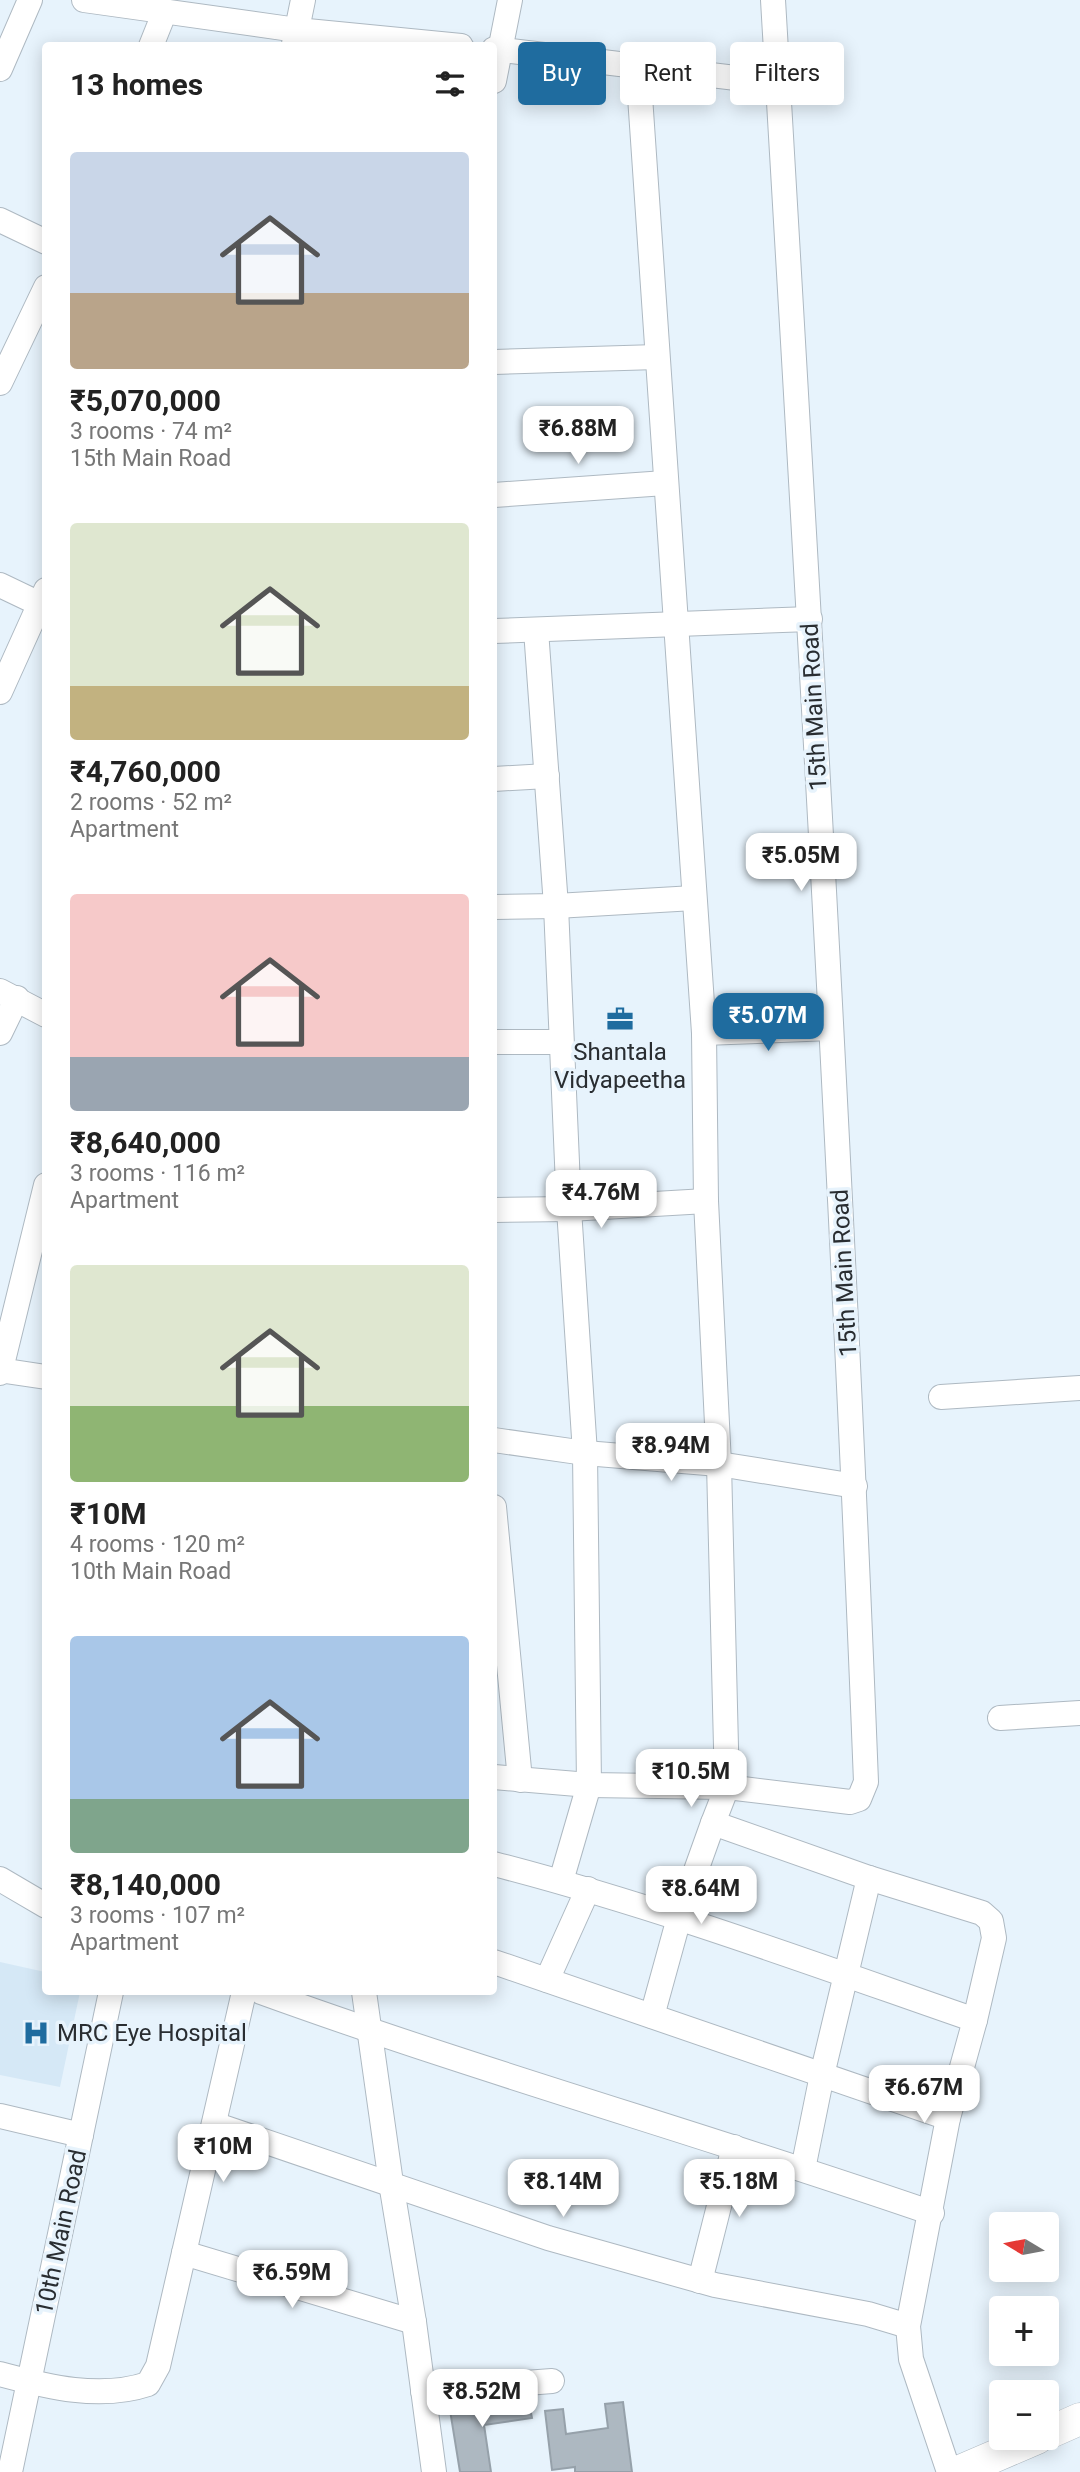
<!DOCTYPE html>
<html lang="en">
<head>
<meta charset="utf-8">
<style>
  body { margin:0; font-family:Roboto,sans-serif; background:#f2f2f2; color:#222; height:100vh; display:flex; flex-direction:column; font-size:26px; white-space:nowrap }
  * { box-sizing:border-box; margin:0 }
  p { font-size:23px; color:#767676 }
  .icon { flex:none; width:38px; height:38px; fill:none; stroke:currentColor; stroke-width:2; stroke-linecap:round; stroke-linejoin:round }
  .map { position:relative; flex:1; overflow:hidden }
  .sheet { position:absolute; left:42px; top:42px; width:455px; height:1953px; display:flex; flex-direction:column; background:#fff; border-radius:7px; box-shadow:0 4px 18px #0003 }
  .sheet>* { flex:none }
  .guide { position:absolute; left:518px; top:42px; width:457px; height:63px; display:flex; gap:14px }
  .needle { width:46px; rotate:280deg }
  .buttons { position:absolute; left:989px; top:2212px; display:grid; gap:14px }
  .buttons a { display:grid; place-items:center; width:70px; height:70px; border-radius:7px; background:#fff; box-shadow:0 4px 18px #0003; font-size:35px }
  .price { position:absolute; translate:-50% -60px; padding:0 16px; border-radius:14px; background:#fff; color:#222; font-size:23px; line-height:46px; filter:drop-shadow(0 2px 4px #0008) }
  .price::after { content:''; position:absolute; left:50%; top:42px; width:21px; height:16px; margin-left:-10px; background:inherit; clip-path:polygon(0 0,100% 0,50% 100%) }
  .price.current { background:#1f6c9f; color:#fff }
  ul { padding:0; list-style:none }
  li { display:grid; align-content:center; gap:14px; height:371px; padding:0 28px }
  li span { display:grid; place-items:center; height:217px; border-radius:7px; color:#555 }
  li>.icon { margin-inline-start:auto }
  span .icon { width:126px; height:126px; fill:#fffc; stroke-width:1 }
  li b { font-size:30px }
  h2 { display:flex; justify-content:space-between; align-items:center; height:84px; padding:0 28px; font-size:30px }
  .tag { padding:0 24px; border-radius:7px; background:#fff; box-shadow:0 4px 18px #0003; font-size:24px; line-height:63px }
  .tag.current { background:#1f6c9f; color:#fff }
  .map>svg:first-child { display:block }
  .built { fill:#d5e8f6 }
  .building { fill:#adb8c1; stroke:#96a1aa; stroke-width:2 }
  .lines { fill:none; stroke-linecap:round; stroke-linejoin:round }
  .minor-casing { stroke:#aeb9c2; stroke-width:26 }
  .major-casing { stroke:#aeb9c2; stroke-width:33 }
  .minor { stroke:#fff; stroke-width:24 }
  .major { stroke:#fff; stroke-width:32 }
  .labels { text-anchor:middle; stroke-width:7; stroke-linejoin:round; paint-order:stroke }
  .street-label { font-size:24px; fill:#292d31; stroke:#e7f3fc }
  .poi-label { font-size:24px; fill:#292d31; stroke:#e7f3fc }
</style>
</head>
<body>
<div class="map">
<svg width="1080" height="2472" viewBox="0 0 1080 2472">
  <rect width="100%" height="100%" fill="#e7f3fc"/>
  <!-- built -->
  <path class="built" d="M0 1962 45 1972 46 1992H80L60 2087 0 2075Z"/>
  <!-- building -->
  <g class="building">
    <path d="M528 2398 532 2418 484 2425 491 2472H460L449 2404Z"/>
    <path d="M623 2402 632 2472H575V2467L552 2470 545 2411 563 2409 566 2434 608 2428 605 2404Z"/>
  </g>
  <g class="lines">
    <!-- minor casing -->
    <g class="minor-casing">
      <g id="minor">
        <path d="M84 0 297 30 461 46"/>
        <path d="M294 44 303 0"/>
        <path d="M151 46 165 11"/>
        <path d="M494 49 778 83"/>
        <path d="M638 67 704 1033 706 1201 719 1464 727 1787 713 1823 869 1878 982 1913 991 1921 994 1938 975 2020 948 2118 908 2326 911 2359 949 2472"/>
        <path d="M0 69 30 0"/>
        <path d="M494 81 510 0"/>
        <path d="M0 220 46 242"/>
        <path d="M494 362 657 357"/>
        <path d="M0 383 46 287"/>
        <path d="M494 495 665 483"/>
        <path d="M0 585 46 607"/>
        <path d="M536 630 556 906 569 1209 585 1453 589 1785 561 1881"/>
        <path d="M494 631 810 619"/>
        <path d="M0 692 46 590"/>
        <path d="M494 779 547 776"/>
        <path d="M494 907 556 906 694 898"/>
        <path d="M0 991 46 1015"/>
        <path d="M0 1033 17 998"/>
        <path d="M704 1033 831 1028"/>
        <path d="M494 1042H560"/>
        <path d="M494 1210 569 1209 706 1201"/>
        <path d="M0 1370 46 1377"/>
        <path d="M0 1373 46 1185"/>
        <path d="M941 1397 1080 1388"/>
        <path d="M494 1440 585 1453 719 1464 855 1486"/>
        <path d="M494 1507 520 1780"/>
        <path d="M1000 1718 1080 1713"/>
        <path d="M494 1777 589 1785 727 1787 850 1802 859 1799 866 1782C843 1188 808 594 773 0"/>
        <path d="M494 1864C657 1906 816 1965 975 2020"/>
        <path d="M0 1879 46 1906"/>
        <path d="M494 1962 948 2118"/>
        <path d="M547 1980 588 1889"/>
        <path d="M261 1992C482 2072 709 2136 932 2213"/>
        <path d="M364 1992 391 2183 414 2322 434 2472"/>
        <path d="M652 2016 679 1918 713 1823"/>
        <path d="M0 2116 81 2135"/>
        <path d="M214 2124 548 2238 715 2285 868 2314 908 2326"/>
        <path d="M803 2169 822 2075 869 1878"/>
        <path d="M184 2253 414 2322"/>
        <path d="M700 2281 734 2147"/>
        <path d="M0 2374C48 2387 100 2400 148 2384L158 2366 244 1992"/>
        <path d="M423 2391 552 2381"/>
        <path d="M10 2472 111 1992"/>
      </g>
    </g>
    <!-- major casing -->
    <g class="major-casing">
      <g id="major">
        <path d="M1046 2434 1080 2419"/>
        <path d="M958 2472 1037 2438"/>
      </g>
    </g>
    <!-- minor -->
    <use href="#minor" class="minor"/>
    <!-- major -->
    <use href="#major" class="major"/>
  </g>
  <!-- icons -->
  <defs>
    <g id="office-bare" transform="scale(2.1)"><path d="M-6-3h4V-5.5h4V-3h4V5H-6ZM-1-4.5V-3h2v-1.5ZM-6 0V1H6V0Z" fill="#1f6c9f" stroke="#e7f3fc" stroke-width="2.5" paint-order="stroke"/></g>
    <g id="hospital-bare" transform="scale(2.1)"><path d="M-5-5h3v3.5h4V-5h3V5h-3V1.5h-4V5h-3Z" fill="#1f6c9f" stroke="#e7f3fc" stroke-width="2.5" paint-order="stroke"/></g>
  </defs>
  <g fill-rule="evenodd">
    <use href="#office-bare" x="620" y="1019"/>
    <use href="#hospital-bare" x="36" y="2033"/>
  </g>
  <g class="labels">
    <!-- street labels -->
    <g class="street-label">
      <text transform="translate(814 707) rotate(-93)" y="8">15th Main Road</text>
      <text transform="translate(844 1273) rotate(-93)" y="8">15th Main Road</text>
      <text transform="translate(61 2232) rotate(-78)" y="8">10th Main Road</text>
    </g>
    <!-- poi labels -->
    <g class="poi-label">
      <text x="620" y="1060">Shantala<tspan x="620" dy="28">Vidyapeetha</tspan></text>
      <text x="57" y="2041" text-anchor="start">MRC Eye Hospital</text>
    </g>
  </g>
</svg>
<div class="buttons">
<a><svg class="needle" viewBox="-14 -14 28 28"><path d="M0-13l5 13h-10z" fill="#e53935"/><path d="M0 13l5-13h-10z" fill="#767676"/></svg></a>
<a>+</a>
<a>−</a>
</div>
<b class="price" style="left:578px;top:466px">₹6.88M</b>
<b class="price" style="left:801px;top:893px">₹5.05M</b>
<b class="price current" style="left:768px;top:1053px">₹5.07M</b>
<b class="price" style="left:601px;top:1230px">₹4.76M</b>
<b class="price" style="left:671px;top:1483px">₹8.94M</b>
<b class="price" style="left:691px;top:1809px">₹10.5M</b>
<b class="price" style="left:701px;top:1926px">₹8.64M</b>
<b class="price" style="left:924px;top:2125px">₹6.67M</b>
<b class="price" style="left:223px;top:2184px">₹10M</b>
<b class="price" style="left:563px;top:2219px">₹8.14M</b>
<b class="price" style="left:739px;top:2219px">₹5.18M</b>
<b class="price" style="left:292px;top:2310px">₹6.59M</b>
<b class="price" style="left:482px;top:2429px">₹8.52M</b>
<div class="guide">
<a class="tag current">Buy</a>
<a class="tag">Rent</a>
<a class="tag">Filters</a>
</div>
<section class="sheet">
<h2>13 homes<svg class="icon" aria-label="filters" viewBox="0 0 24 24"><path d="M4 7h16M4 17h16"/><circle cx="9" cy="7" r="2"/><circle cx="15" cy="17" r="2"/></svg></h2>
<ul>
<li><span style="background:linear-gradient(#c9d6e8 65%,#b9a48a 0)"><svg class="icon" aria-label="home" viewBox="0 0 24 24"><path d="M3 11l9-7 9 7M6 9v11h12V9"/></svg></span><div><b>₹5,070,000</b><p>3 rooms · 74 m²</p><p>15th Main Road</p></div></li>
<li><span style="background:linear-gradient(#dfe7d0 75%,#c2b280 0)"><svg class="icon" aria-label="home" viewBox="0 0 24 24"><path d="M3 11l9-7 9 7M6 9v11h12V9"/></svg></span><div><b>₹4,760,000</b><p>2 rooms · 52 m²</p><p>Apartment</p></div></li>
<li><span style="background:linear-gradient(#f6c9c9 75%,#9aa5b1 0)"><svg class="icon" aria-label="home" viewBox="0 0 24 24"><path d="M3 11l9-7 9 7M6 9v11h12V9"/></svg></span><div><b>₹8,640,000</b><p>3 rooms · 116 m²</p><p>Apartment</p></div></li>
<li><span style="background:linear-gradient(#dfe7d0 65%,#8fb573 0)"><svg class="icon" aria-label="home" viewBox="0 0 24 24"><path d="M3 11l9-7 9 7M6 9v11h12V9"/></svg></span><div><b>₹10M</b><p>4 rooms · 120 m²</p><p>10th Main Road</p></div></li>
<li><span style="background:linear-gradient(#a9c7e8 75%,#7fa58c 0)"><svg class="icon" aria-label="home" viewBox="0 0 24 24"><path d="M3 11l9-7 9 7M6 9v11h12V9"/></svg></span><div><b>₹8,140,000</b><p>3 rooms · 107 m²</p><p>Apartment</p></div></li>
</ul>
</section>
</div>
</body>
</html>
